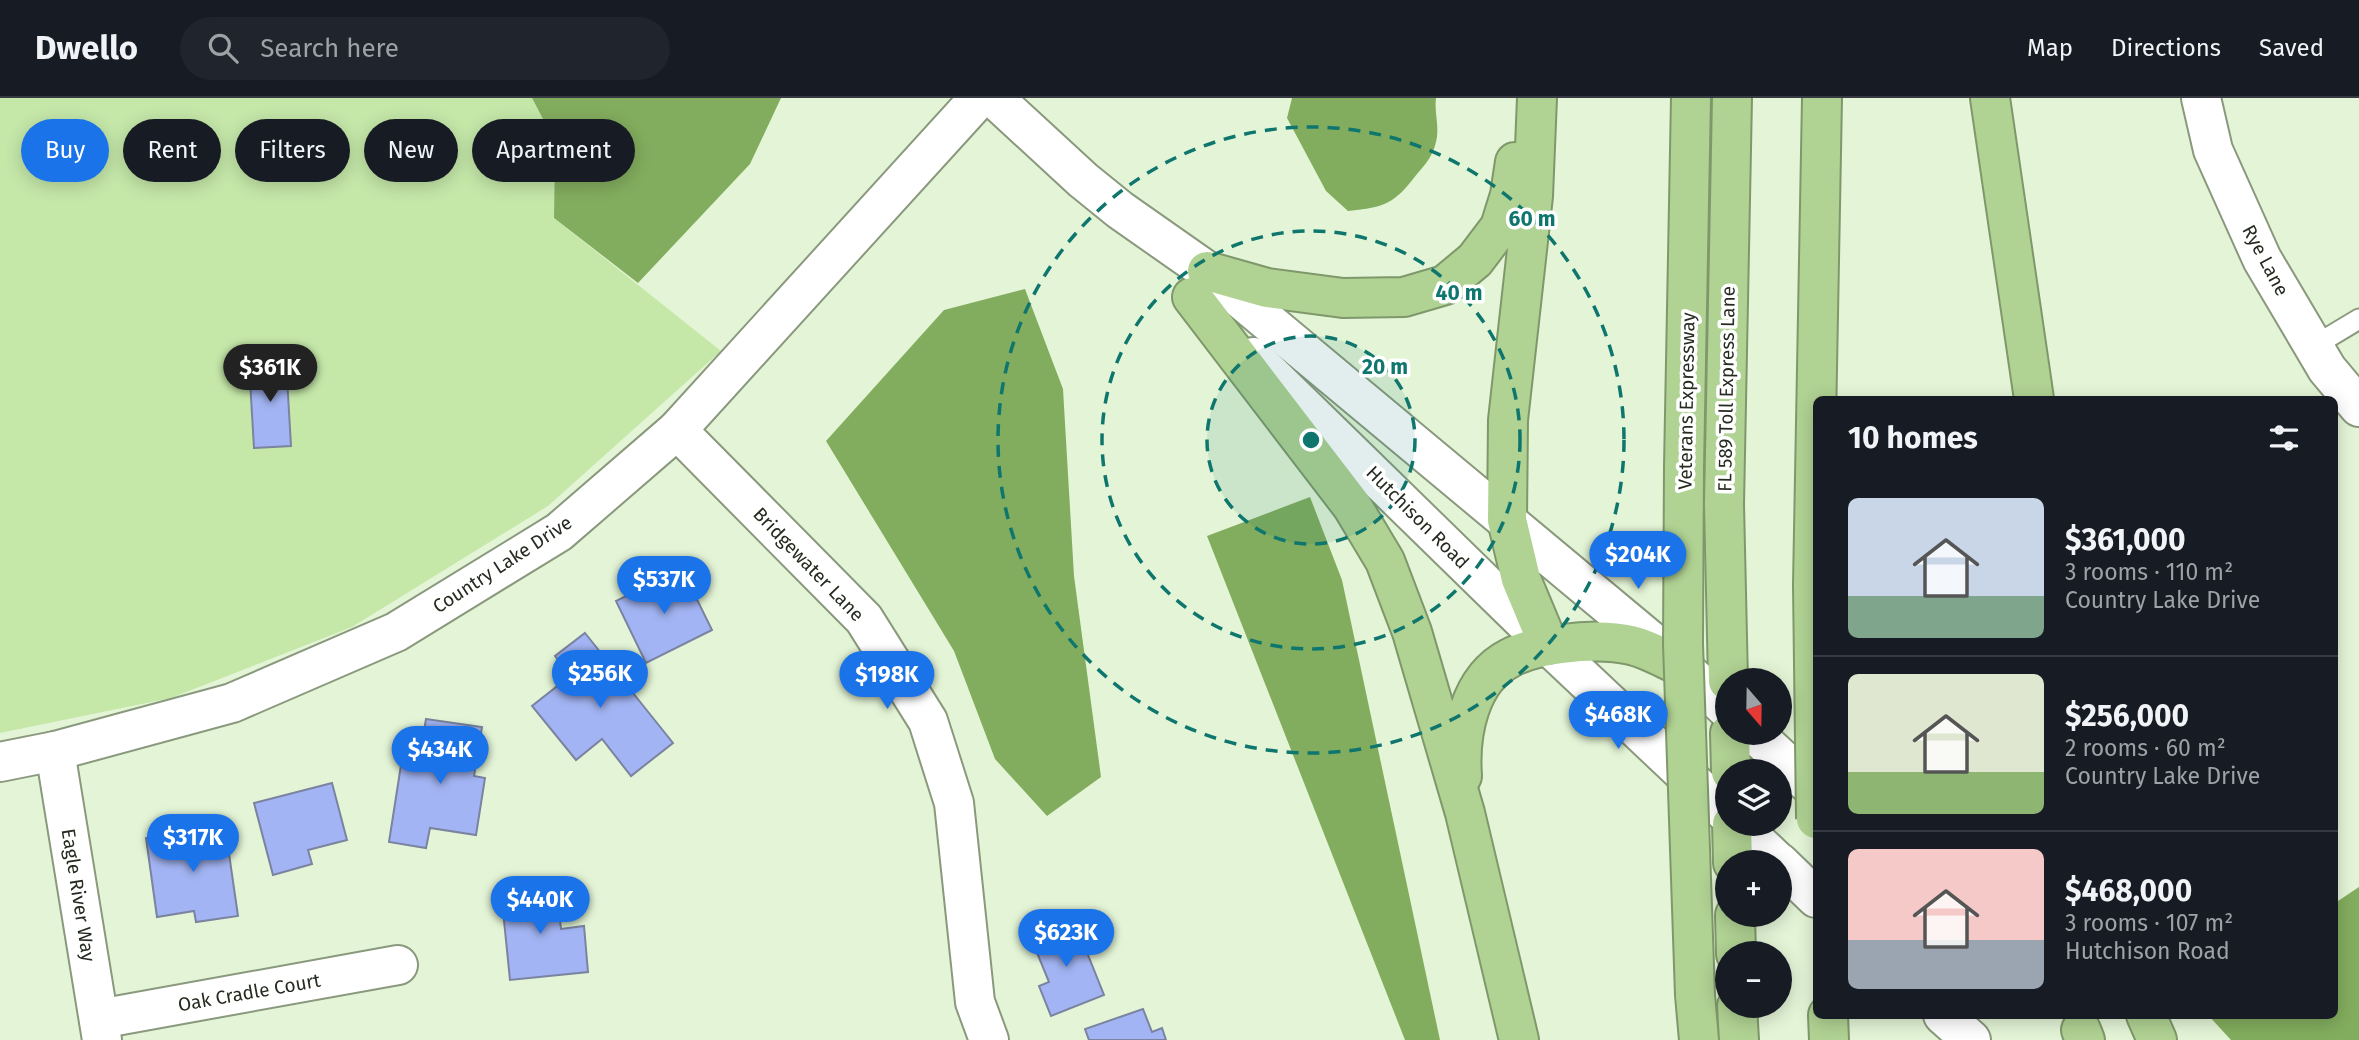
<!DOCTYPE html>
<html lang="en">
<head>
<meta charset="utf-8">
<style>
  body { margin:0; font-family:"Fira Sans",sans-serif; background:#20242c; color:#f1f3f6; height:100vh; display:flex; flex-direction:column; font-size:26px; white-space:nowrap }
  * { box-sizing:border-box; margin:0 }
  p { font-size:23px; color:#9ea1a6 }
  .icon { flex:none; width:38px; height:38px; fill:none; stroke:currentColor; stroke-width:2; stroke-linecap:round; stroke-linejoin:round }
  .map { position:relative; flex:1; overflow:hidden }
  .side { position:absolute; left:1813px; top:298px; width:525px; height:623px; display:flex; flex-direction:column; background:#171b24; border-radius:10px; box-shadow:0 4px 18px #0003 }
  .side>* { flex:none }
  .guide { position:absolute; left:21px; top:21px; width:665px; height:63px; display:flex; gap:14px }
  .needle { width:46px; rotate:160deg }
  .fabs { position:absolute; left:1715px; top:570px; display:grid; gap:14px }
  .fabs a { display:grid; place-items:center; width:77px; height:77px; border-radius:50%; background:#171b24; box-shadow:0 4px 18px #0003; font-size:35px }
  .price { position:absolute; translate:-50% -60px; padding:0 16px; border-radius:24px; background:#1a73e8; color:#fff; font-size:23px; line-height:46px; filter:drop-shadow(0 2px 4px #0008) }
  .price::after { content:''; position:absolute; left:50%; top:42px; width:21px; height:16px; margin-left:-10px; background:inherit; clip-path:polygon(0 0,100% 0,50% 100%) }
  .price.current { background:#222; color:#fff }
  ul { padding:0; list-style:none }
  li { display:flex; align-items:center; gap:21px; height:175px; padding:0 35px }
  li+li { border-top:2px solid #363941 }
  li span { display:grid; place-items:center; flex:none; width:196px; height:140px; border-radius:10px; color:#555 }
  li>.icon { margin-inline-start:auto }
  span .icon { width:84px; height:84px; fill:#fffc; stroke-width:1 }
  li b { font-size:30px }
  h2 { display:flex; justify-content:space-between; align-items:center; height:84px; padding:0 35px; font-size:30px }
  .pill { padding:0 24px; border-radius:32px; background:#171b24; box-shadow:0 4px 18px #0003; font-size:24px; line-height:63px }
  .pill.current { background:#1a73e8; color:#fff }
  header { display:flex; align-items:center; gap:42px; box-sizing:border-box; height:98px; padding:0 35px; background:#171b24; border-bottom:2px solid #363941 }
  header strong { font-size:33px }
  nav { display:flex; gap:38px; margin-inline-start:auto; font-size:24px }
  .search { width:490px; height:63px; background:#20242c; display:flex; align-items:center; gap:18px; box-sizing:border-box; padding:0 24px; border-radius:38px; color:#9ea1a6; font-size:26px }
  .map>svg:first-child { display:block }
  .green { fill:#c5e8a9 }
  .water { fill:#83ad5e }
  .building { fill:#a2b4f3; stroke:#7a839f; stroke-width:2 }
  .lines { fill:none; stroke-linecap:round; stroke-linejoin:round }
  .service-casing { stroke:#8a997d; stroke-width:23 }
  .minor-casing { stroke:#8a997d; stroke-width:42 }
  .tertiary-casing { stroke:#8a997d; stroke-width:42 }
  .motorway-casing { stroke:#7f986b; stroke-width:42 }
  .service { stroke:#fff; stroke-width:19 }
  .minor { stroke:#fff; stroke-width:38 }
  .tertiary { stroke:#fff; stroke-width:38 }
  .motorway { stroke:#b0d293; stroke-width:38 }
  .motorway-bridge-casing { stroke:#7f986b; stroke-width:42; stroke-linecap:butt }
  .motorway-bridge { stroke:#b0d293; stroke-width:38 }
  .ring { fill:none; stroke:#0f766e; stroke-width:3.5; stroke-dasharray:12 9 }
  .labels { text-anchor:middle; stroke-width:7; stroke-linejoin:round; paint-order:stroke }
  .street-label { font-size:19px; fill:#252b20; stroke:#fff }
  .centre { fill:#0f766e; stroke:#fff; stroke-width:3.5 }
  .ring-label { font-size:21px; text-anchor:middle; font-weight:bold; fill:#0f766e; stroke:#fff; stroke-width:7; stroke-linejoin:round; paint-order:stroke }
</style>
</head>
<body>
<header>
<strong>Dwello</strong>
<div class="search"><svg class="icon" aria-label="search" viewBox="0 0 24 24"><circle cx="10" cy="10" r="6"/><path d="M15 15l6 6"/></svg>Search here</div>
<nav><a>Map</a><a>Directions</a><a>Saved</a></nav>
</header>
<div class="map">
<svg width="2359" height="942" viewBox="0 0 2359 942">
  <rect width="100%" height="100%" fill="#e4f5d7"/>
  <!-- green -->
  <path class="green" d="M0 0H532L555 44 554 120 721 253 548 408 352 529 171 600 0 635Z"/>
  <!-- water -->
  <g class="water">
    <path d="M532 0H781L750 66 638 185 554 120 555 44Z"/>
    <path d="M1292 0H1436C1434 14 1440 30 1436 44 1433 57 1426 66 1417 76 1394 106 1386 109 1348 113L1326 93 1287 20Z"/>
    <path d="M1025 191 1063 291 1074 478 1101 679 1047 718 995 661 954 553 826 343 944 212Z"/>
    <path d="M1310 399 1342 482 1440 942H1405L1207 438Z"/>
    <path d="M2359 789V942H2231L2208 917H2334L2335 805Z"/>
  </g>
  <!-- building -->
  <g class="building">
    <path d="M286 262 291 348 254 350 249 265Z"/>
    <path d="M682 471 712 532 646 565 616 503Z"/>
    <path d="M585 535 673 645 631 678 602 641 576 662 532 608 570 578 555 558Z"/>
    <path d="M426 621 482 629 474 678 485 680 476 737 430 730 426 750 389 744 401 667 418 670Z"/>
    <path d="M332 685 347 742 308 752 312 766 273 777 254 705Z"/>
    <path d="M225 728 238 818 196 824 194 813 157 819 146 740Z"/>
    <path d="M556 787 561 831 584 828 588 874 510 882 501 793Z"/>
    <path d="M1074 822 1104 897 1051 918 1039 888 1049 884 1031 840Z"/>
    <path d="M1143 911 1152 934 1162 930 1166 942H1089L1085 931Z"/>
  </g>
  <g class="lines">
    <!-- service casing -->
    <g class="service-casing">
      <path id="service" d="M2314 248 2359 221"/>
    </g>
    <!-- minor casing -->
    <g class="minor-casing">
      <g id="minor">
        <path d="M2201 0 2213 52 2262 161 2327 271 2359 309"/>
        <path d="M677 332 864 521 928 623 954 705 975 904 989 942"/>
        <path d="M55 653 102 942"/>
        <path d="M0 664 55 653 232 605 396 534 559 434 677 332 979 0"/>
        <path d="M99 921 398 867"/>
      </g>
    </g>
    <!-- tertiary casing -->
    <g class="tertiary-casing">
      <g id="tertiary">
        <path d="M994 0 1083 82 1120 112 1207 173 1681 568 1727 611"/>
        <path d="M1253 259 1549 548 1727 716"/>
        <path d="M1754 635 1816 693"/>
        <path d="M1738 726 1779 765"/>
        <path d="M1780 765 1816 800"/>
        <path d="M1943 917 1971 942"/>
      </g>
    </g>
    <!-- motorway casing -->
    <g class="motorway-casing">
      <g id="motorway">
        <path d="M1537 0 1533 98 1508 322 1507 422 1521 481 1549 548"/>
        <path d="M1990 0 2034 301"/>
        <path d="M1207 173 1267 190 1343 200 1404 199 1445 187 1475 162 1500 129 1510 97 1515 64"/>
        <path d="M1192 199 1352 408 1385 463 1412 534 1465 715 1519 942"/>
        <path d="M1684 369 1691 0"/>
        <path d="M1813 487 1822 0"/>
        <path d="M1728 583 1724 406 1732 0"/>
        <path d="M1730 635 1731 674"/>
        <path d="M1462 678C1459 636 1469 581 1510 560 1524 552 1546 548 1562 546 1585 543 1608 542 1631 547 1648 551 1665 561 1681 568"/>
        <path d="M1732 726 1733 765"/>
        <path d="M1735 817 1736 856"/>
        <path d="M1695 897 1699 942"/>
        <path d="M1737 908 1739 942"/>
        <path d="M1828 917 1829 942"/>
        <path d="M2146 917 2157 942"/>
        <path d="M2081 932 2085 942"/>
      </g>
    </g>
    <!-- service -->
    <use href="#service" class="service"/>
    <!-- minor -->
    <use href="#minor" class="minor"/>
    <!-- tertiary -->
    <use href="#tertiary" class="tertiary"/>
    <!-- motorway -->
    <use href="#motorway" class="motorway"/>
    <!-- motorway-bridge casing -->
    <g class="motorway-bridge-casing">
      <g id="motorway-bridge">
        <path d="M1684 369 1683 546 1695 897"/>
        <path d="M1813 487 1816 721"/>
      </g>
    </g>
    <!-- motorway-bridge -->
    <use href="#motorway-bridge" class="motorway-bridge"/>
  </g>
  <!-- distance rings -->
  <circle cx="1311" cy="342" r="104" fill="#0f766e" fill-opacity=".12"/>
  <g class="ring">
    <circle cx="1311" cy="342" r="104"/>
    <circle cx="1311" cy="342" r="209"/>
    <circle cx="1311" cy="342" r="313"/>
  </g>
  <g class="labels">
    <!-- street labels -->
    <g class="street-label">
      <text transform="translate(2266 162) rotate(62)" y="7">Rye Lane</text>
      <text transform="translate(1726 291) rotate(-89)" y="7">FL 589 Toll Express Lane</text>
      <text transform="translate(1686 303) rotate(-89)" y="7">Veterans Expressway</text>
      <text transform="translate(1418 419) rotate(45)" y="7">Hutchison Road</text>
      <text transform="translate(502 466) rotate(-33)" y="7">Country Lake Drive</text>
      <text transform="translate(809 466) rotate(46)" y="7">Bridgewater Lane</text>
      <text transform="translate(79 797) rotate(81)" y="7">Eagle River Way</text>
      <text transform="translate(249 894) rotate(-10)" y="7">Oak Cradle Court</text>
    </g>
  </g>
  <circle cx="1311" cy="342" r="10" class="centre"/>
  <g class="ring-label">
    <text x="1532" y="128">60 m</text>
    <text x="1459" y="202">40 m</text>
    <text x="1385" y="276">20 m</text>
  </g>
</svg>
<div class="fabs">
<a><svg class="needle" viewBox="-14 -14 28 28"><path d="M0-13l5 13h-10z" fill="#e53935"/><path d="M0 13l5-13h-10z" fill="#9ea1a6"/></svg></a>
<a><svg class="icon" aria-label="layers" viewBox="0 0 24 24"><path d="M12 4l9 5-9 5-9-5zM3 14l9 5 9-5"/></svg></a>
<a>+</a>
<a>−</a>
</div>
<b class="price current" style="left:270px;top:306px">$361K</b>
<b class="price" style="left:1638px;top:493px">$204K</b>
<b class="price" style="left:664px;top:518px">$537K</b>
<b class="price" style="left:600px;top:612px">$256K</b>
<b class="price" style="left:887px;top:613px">$198K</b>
<b class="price" style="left:1618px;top:653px">$468K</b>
<b class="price" style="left:440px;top:688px">$434K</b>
<b class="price" style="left:193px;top:776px">$317K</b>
<b class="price" style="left:540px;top:838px">$440K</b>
<b class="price" style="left:1066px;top:871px">$623K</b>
<div class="guide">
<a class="pill current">Buy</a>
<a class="pill">Rent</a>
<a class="pill">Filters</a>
<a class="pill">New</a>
<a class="pill">Apartment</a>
</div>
<section class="side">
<h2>10 homes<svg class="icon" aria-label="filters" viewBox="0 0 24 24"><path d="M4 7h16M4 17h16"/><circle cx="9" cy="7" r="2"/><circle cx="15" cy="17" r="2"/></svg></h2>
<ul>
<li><span style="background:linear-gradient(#c9d6e8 70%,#7fa58c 0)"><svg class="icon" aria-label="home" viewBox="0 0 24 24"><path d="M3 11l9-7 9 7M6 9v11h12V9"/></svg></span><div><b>$361,000</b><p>3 rooms · 110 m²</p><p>Country Lake Drive</p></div></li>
<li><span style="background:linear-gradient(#dfe7d0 70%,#8fb573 0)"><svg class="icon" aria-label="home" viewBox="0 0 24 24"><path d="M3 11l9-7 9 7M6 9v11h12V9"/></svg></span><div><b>$256,000</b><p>2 rooms · 60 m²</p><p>Country Lake Drive</p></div></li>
<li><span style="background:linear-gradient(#f6c9c9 65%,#9aa5b1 0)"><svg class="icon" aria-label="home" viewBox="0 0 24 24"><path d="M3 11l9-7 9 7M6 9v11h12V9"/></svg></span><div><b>$468,000</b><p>3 rooms · 107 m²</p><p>Hutchison Road</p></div></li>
</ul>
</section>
</div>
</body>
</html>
